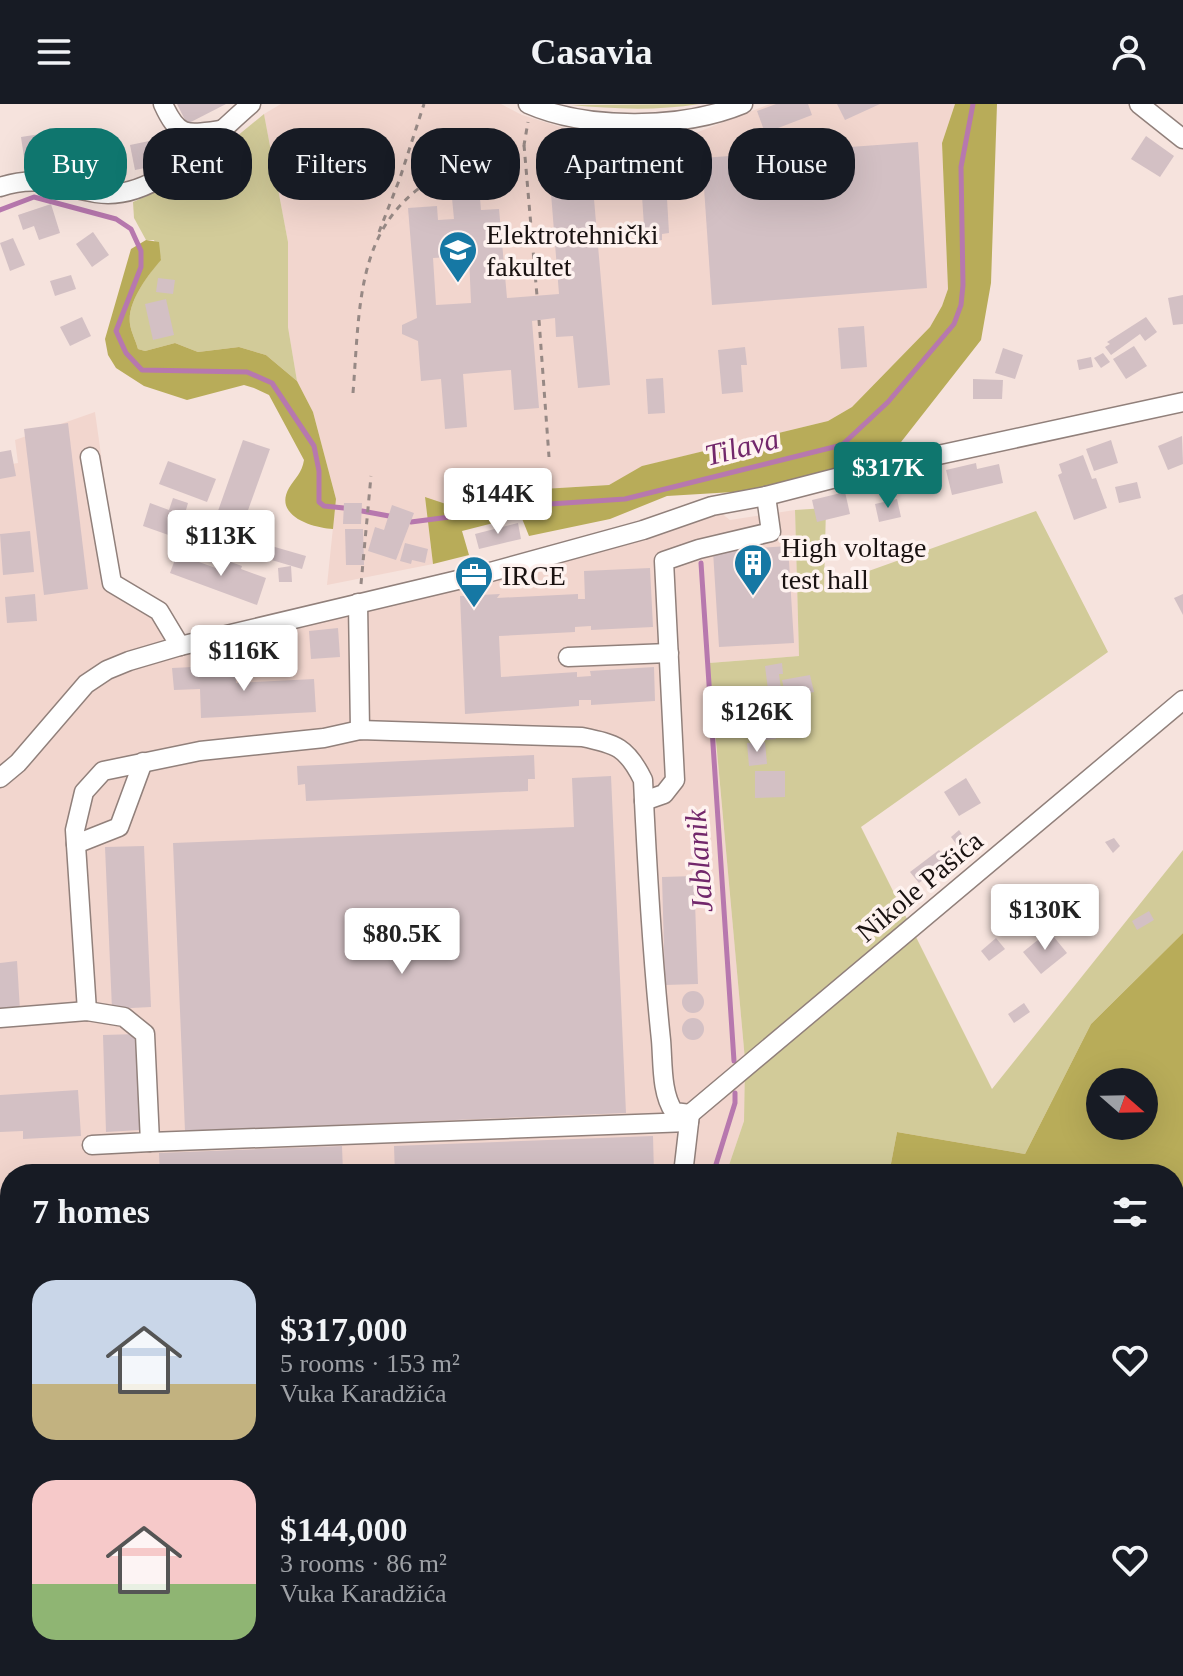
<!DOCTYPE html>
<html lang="en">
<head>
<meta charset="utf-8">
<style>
  body { margin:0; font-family:Georgia,serif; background:#242831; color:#f1f3f6; height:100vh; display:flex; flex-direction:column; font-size:30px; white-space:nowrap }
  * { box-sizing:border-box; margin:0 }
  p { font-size:26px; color:#9ea1a6 }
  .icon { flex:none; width:44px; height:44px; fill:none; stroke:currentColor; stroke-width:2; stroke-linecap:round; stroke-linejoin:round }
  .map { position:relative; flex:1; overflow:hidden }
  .sheet { position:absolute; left:0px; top:1060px; width:1184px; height:512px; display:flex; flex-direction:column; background:#171b24; border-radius:32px 32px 0 0; box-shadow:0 8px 32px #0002 }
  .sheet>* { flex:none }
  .guide { position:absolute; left:24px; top:24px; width:1136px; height:72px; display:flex; gap:16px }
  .needle { width:52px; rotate:110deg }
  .fabs { position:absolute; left:1086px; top:964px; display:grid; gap:16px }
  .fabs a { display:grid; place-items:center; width:72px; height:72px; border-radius:50%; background:#171b24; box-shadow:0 8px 32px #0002; font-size:40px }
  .price { position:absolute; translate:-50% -68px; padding:0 18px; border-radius:8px; background:#fff; color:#222; font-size:26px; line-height:52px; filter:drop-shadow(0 2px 4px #0008) }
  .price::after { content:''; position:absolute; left:50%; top:48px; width:24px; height:18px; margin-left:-12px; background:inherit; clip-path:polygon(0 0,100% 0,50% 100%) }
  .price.on { background:#0f766e; color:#fff }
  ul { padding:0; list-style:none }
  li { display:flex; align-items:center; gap:24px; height:200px; padding:0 32px }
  li span { display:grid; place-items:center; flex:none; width:224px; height:160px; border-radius:24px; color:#555 }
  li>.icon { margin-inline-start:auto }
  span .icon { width:96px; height:96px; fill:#fffc; stroke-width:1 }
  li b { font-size:34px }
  h2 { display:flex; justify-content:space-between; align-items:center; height:96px; padding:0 32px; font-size:34px }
  .tag { padding:0 28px; border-radius:32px; background:#171b24; box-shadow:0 8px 32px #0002; font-size:28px; line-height:72px }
  .tag.on { background:#0f766e; color:#fff }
  header { display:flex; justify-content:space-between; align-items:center; height:104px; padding:0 32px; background:#171b24; font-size:36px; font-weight:700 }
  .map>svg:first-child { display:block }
  .built { fill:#f2d6ce }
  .green { fill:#d2cb99 }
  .forest { fill:#b8ac59; fill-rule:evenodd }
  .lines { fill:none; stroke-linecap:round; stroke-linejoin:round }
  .stream { stroke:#b778ae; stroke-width:5 }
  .building { fill:#d3c0c4; fill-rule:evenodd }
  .minor-casing { stroke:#91807b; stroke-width:21 }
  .path { stroke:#978985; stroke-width:3; stroke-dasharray:6 6; stroke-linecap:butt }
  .minor { stroke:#fff; stroke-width:18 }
  .labels { text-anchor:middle; stroke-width:7; stroke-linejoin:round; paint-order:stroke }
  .poi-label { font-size:28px; fill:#191211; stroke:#fef2ef; text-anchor:start }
  .street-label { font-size:28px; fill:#191211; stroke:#fef2ef }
  .water-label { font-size:30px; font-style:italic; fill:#72276b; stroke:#fef2ef }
</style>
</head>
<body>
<header><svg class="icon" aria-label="menu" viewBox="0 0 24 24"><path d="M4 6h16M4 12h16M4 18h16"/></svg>Casavia<svg class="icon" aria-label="person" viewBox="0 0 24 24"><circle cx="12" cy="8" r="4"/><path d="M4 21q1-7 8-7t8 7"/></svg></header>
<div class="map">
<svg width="1183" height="1572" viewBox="0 0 1183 1572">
  <rect width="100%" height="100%" fill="#f6e3dd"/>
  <!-- built -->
  <g class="built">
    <path d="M281 0H501L522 11 567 25 615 32 616 36 698 28 770 0H955L942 39 948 185 942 202 930 223 852 303 828 317 643 362 609 381 526 386 446 400 425 394 433 460 327 481 336 395 313 308 297 277 288 223V138L264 10Z"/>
    <path d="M95 308 118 472 163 503 193 549 358 499 712 402 730 416 795 406 799 552 709 559 745 956 744 1017 726 1070H10V1562H380L296 1568 295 1572H4L0 1565V362L18 359 15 336Z"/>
  </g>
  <!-- green -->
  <g class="green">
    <path d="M699 0C656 7 613 5 571 1Z"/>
    <path d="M264 10 288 138V223L297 277 266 251 239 243 198 248 175 239 145 247 138 245C136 237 131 228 130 220 127 198 148 171 161 155L154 136H146L134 114 133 98 185 75Z"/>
    <path d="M826 404 824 483 1036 407 1108 548 861 723 992 985 1183 746V829L1091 920 1025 1050 897 1028 889 1070H726L744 1017 745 956 709 559 799 552 795 406Z"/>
    <path d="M659 1562H687L699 1572H662Z"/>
  </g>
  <!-- forest -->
  <g class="forest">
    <path d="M955 0H997L991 179 981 236 894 347 827 369 750 387 667 392 610 415 529 432 521 412 462 427 469 451 433 460 425 393 446 400 526 386 609 381 642 362 828 317 852 303 930 223 942 202 948 185 942 39Z"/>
    <path d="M146 136 159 138 161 156C148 171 127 198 130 220 131 228 136 237 138 245L145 247 175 239 198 248 239 243 266 251 297 277 313 308 336 395 333 425C313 424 273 412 289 384 295 374 302 369 304 356L269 291 254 284 244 281 187 296 144 282 116 264 108 251 105 235 131 145Z"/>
    <path d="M1183 829V1572H699L687 1562H1174V1070H889L897 1028 1025 1050 1091 920ZM1144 978V1022H1100V978Z"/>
  </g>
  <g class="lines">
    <!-- stream -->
    <g class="stream">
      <path d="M0 106 34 93 116 115 131 125 141 147V163L116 227 126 249 142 266 247 268 272 279 314 342 319 367V398L324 402 344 404"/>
      <path d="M362 407 389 412"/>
      <path d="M411 418 550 400 625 395 842 341 888 298 954 220 961 201 963 181 961 63 973 0"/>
      <path d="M701 459 734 957"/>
      <path d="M713 1070 735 999V989"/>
      <path d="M586 1572 589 1562"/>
    </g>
  </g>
  <!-- building -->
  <g class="building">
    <path d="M177 0H226L187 20Z"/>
    <path d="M776 0H808L812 11 765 29 757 7Z"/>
    <path d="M837 0H880L845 16Z"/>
    <path d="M47 29 51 56 25 60 21 33Z"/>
    <path d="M106 29 110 53 83 58 79 33Z"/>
    <path d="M1146 32 1174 52 1160 73 1131 55Z"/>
    <path d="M154 36 159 61 135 66 130 41Z"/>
    <path d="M918 38 927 184 712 201 702 54Z"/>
    <path d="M665 60 669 129 662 130V136L645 137 640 62Z"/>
    <path d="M574 62 577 96 594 95 610 281 578 284 573 232 556 233 555 214 532 217 539 304 514 306 511 266 463 270 467 323 445 325 441 275 421 277 418 237 402 230V221L417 214 408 104 437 102 438 116 454 115 450 73 478 71 481 106 499 105 507 194 559 190 549 64ZM469 152 471 199 436 201 433 154Z"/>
    <path d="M51 100 60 129 39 136 34 122 23 126 18 111Z"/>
    <path d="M93 128 109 151 92 163 76 140Z"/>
    <path d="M13 134 25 161 10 167 0 139Z"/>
    <path d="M71 171 76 185 55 192 50 177Z"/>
    <path d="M158 174 175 176 173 190 156 188Z"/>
    <path d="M1183 191V220L1173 221 1168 194Z"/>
    <path d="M166 195 174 231 153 236 145 200Z"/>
    <path d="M82 213 91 232 70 242 60 223Z"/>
    <path d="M1146 213 1157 228 1145 237 1140 230 1111 251 1105 243 1110 240 1107 238Z"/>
    <path d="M864 222 867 263 841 265 838 224Z"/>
    <path d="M1134 242 1147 262 1126 275 1113 255Z"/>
    <path d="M745 243 747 261H741L743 288 722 290 718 246Z"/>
    <path d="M1003 244 1023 251 1015 275 995 269Z"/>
    <path d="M1103 249 1110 258 1101 264 1094 254Z"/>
    <path d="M1091 253 1093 263 1079 266 1077 256Z"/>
    <path d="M663 274 665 309 648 310 646 275Z"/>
    <path d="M973 275 1003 276 1002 295H973Z"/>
    <path d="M68 319 88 485 44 491 24 325Z"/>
    <path d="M1182 332 1183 360 1168 366 1158 342Z"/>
    <path d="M243 336 270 345 238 434 212 424Z"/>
    <path d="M1111 336 1118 359 1094 367 1086 345Z"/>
    <path d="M11 346 16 372 0 375V348Z"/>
    <path d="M1083 351 1092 375 1096 374 1107 404 1074 416 1058 371 1062 369 1059 360Z"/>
    <path d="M168 357 216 375 207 398 159 380Z"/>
    <path d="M976 359 977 365 999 360 1003 379 952 391 946 366Z"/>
    <path d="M1137 378 1141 394 1119 399 1115 383Z"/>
    <path d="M845 388 850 410 817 418 812 396Z"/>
    <path d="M173 394 188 399 186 406 203 412 194 440 143 422 150 399 169 406Z"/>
    <path d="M897 395 901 413 879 418 875 400Z"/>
    <path d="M344 399H362L361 420H343Z"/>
    <path d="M392 401 414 409 396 456 368 447 375 423 384 426Z"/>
    <path d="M518 419 521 435 479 445 475 430Z"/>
    <path d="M345 425H363L364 461H346Z"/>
    <path d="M30 427 34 468 3 471 0 430Z"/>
    <path d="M261 439 306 452 302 465 258 452Z"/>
    <path d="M405 439 428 445 425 459 412 456 411 460 400 457Z"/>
    <path d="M788 442 794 539 719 543 713 447Z"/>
    <path d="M177 450 191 455 193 451 200 454 199 458 224 467 228 457 242 462 241 465 266 474 257 501 170 469Z"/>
    <path d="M291 462 292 478H279L278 464Z"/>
    <path d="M650 464 653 523 591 526V522L575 523V528L499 532 501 573 577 568V573L591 572 590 567 654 563 655 597 591 601V596H579V602L465 610 460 492 500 490 497 494 578 490V495H585L584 467Z"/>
    <path d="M35 490 37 517 7 519 5 493Z"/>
    <path d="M1183 490V511L1174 494Z"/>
    <path d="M338 524 340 553 311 555 309 527Z"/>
    <path d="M782 559 783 570H779L782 593 769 594 765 562Z"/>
    <path d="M235 561 236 579 314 575 316 608 201 614 200 585 174 586 172 564Z"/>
    <path d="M810 571 814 588 786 594 782 576Z"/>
    <path d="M775 620 776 635 757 637 755 622Z"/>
    <path d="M765 638 767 660 749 662 747 639Z"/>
    <path d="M534 651 535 675H528V687L306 697 305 680 298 681 297 662Z"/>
    <path d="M755 667H785V693L755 694Z"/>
    <path d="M611 672 626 1009 185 1027 173 739 574 723 572 674Z"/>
    <path d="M966 674 981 699 959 712 944 688Z"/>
    <path d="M959 726 968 739 960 745 951 733Z"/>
    <path d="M1114 734 1120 742 1113 749 1105 738Z"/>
    <path d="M144 742 151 903 112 905 105 743Z"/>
    <path d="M939 746 947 757 919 779 910 768Z"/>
    <path d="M694 772 698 880 665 881 662 773Z"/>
    <path d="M1149 807 1154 816 1137 826 1132 817Z"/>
    <path d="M1049 827 1067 849 1041 870 1023 848Z"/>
    <path d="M996 834 1005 845 989 857 981 847Z"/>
    <path d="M17 857 20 906 0 908V859Z"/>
    <circle cx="693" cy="898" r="11"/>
    <path d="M1024 899 1030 908 1014 919 1008 910Z"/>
    <circle cx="693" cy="925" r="11"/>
    <path d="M137 930 140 1026 106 1028 103 931Z"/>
    <path d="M78 986 81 1032 23 1035V1027L0 1028V991Z"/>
    <path d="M653 1032 654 1070H395L394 1042Z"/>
    <path d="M342 1042 343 1070H160L159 1049Z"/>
    <path d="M463 1562H475V1572H464Z"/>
  </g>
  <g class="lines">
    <!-- minor casing -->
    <g class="minor-casing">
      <g id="minor">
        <path d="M163 0C178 33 186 31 220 26"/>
        <path d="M528 0C587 26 683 25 743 0"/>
        <path d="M1139 0 1183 35"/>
        <path d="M0 83C39 70 59 83 96 89 154 99 211 34 251 0"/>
        <path d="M90 353 112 479 159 507 180 542"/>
        <path d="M358 499 360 626"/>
        <path d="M568 553 669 549"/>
        <path d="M0 674 18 659 86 580 107 566 129 557 180 542 483 470 643 426 712 402 766 392 855 369 1183 298"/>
        <path d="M644 697 664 690 675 676 664 457 699 445 771 428 766 392"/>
        <path d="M76 740 119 723 143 658"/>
        <path d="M87 907 75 726 84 688 103 667 200 647 324 634 360 626 582 633C616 640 627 643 643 676 647 762 652 850 661 936 663 959 661 989 674 1008L690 1010"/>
        <path d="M0 914 87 907 124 913 145 930 150 1038 92 1041"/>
        <path d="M690 1010 1183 596"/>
        <path d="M150 1038 689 1018"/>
        <path d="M683 1070 690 1010"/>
        <path d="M0 1169 10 1181"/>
        <path d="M0 1289 10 1288"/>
        <path d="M0 1341 10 1340"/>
        <path d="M0 1455H10"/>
        <path d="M256 1562 257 1572"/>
        <path d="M62 1572V1562"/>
      </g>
    </g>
    <!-- path -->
    <g class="path">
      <path d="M524 41 537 192"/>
      <path d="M379 128 400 74 424 0"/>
      <path d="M539 216 549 353"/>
      <path d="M353 289C361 188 355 103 465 59 484 51 503 43 524 41L528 18"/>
      <path d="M361 480 371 372"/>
    </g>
    <!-- minor -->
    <use href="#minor" class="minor"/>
  </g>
  <!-- icons -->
  <defs>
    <g id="university-pin" transform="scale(2)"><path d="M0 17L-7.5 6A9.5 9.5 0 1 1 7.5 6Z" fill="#1678a4" stroke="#fef2ef"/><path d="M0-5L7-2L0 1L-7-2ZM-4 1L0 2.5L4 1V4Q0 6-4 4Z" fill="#fff"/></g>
    <g id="building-pin" transform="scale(2)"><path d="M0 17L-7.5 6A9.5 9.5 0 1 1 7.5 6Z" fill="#1678a4" stroke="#fef2ef"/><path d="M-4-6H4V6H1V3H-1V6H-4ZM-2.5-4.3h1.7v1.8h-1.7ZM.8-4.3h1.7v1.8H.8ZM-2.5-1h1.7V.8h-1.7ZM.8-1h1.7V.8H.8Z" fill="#fff"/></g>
    <g id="office-pin" transform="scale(2)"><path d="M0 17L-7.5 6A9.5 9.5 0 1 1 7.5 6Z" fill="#1678a4" stroke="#fef2ef"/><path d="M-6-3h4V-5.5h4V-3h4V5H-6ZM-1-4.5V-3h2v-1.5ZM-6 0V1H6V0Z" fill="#fff"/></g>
  </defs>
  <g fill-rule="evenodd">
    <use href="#university-pin" x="458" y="146"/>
    <use href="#building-pin" x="753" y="459"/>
    <use href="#office-pin" x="474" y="471"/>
  </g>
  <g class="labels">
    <!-- poi labels -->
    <g class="poi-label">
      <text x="486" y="140">Elektrotehnički<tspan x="486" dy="32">fakultet</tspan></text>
      <text x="781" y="453">High voltage<tspan x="781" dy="32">test hall</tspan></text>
      <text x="502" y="481">IRCE</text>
    </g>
    <!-- street labels -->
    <g class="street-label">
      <text transform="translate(919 782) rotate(-40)" y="10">Nikole Pašića</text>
    </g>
    <!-- water labels -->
    <g class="water-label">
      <text transform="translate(742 343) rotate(-14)" y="10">Tilava</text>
      <text transform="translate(699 757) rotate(-94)" y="10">Jablanik</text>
    </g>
  </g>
</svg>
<div class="fabs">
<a><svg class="needle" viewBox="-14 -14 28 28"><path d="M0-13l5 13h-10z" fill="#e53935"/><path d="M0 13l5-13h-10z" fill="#9ea1a6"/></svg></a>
</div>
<b class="price on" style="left:888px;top:406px">$317K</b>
<b class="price" style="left:498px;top:432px">$144K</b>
<b class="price" style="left:221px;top:474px">$113K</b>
<b class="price" style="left:244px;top:589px">$116K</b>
<b class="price" style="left:757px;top:650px">$126K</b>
<b class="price" style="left:1045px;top:848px">$130K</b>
<b class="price" style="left:402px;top:872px">$80.5K</b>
<div class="guide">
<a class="tag on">Buy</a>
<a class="tag">Rent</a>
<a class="tag">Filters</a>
<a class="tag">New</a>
<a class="tag">Apartment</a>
<a class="tag">House</a>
</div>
<section class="sheet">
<h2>7 homes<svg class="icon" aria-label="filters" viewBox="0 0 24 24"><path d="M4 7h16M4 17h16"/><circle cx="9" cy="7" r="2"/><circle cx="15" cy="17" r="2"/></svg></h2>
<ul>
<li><span style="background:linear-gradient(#c9d6e8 65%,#c2b280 0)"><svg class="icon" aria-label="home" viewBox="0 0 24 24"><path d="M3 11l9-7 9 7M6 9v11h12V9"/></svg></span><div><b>$317,000</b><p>5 rooms · 153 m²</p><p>Vuka Karadžića</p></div><svg class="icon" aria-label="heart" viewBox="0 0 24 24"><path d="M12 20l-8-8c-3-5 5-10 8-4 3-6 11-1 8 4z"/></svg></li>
<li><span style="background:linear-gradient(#f6c9c9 65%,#8fb573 0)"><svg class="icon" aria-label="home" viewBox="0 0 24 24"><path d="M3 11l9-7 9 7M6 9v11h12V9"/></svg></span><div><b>$144,000</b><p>3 rooms · 86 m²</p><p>Vuka Karadžića</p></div><svg class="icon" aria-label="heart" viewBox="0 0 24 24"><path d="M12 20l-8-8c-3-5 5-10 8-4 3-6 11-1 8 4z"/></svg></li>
</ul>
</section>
</div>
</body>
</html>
